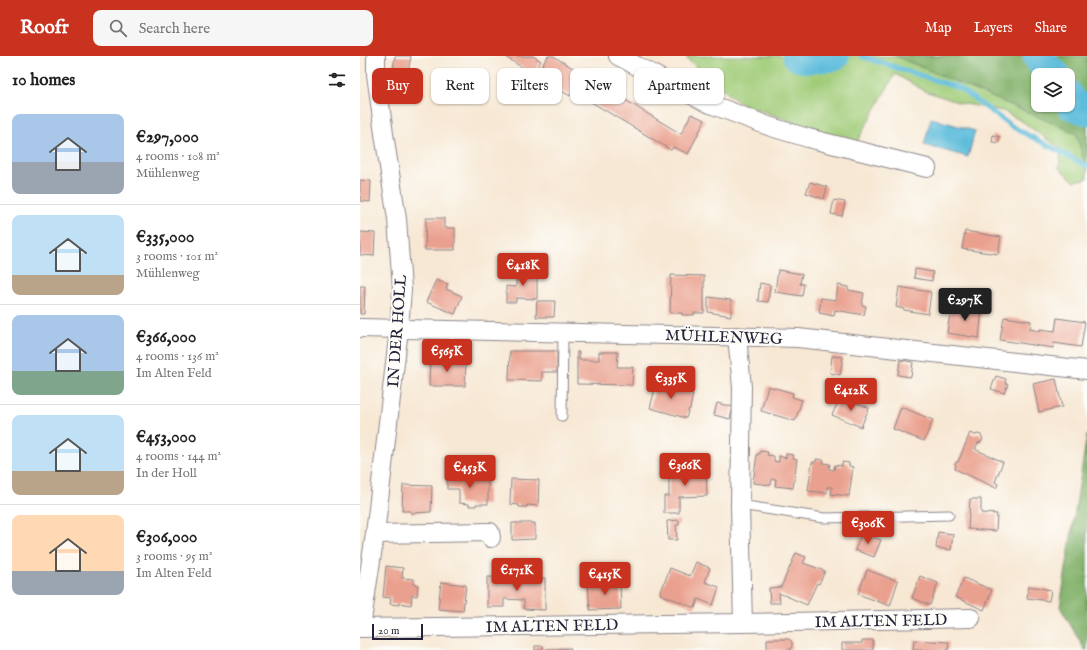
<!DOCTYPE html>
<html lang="en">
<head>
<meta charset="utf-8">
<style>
  body { margin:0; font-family:"IM FELL English",serif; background:#f6f6f6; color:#222; height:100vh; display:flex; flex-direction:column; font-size:15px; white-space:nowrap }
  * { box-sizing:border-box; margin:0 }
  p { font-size:13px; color:#767676 }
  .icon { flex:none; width:22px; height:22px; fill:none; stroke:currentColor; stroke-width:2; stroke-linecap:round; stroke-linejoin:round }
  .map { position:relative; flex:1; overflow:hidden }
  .side { display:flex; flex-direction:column; background:#fff; width:360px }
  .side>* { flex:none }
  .top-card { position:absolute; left:12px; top:12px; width:380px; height:36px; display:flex; gap:8px }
  .buttons { position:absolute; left:671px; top:12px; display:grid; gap:8px }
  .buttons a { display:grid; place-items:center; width:44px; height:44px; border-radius:8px; background:#fff; box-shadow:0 1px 3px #0004; font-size:20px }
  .scale { position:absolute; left:12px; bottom:10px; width:51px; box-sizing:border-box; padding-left:4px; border:2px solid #22223b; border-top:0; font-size:11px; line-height:14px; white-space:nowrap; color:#22223b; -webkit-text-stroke:3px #fdfcf7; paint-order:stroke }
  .price { position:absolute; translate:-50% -34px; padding:0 9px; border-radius:4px; background:#c8321e; color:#fff; font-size:13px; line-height:26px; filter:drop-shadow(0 1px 2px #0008) }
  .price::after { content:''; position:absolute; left:50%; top:24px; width:12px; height:9px; margin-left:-6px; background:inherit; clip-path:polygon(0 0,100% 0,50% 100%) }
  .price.on { background:#222; color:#fff }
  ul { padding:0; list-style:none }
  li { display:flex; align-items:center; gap:12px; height:100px; padding:0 12px }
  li+li { border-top:1px solid #e0e0e0 }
  li span { display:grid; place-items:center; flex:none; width:112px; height:80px; border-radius:8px; color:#555 }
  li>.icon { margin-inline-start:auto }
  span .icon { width:48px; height:48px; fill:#fffc; stroke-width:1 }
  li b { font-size:17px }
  h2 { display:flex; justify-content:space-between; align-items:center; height:48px; padding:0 12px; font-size:17px }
  .pill { padding:0 14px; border-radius:8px; background:#fff; box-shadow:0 1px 3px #0004; font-size:14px; line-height:36px }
  .pill.on { background:#c8321e; color:#fff }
  header { display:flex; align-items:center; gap:24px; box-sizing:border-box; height:56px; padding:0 20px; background:#c8321e; color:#fff }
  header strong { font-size:19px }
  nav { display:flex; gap:22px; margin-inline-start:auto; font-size:14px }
  .search { width:280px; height:36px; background:#f6f6f6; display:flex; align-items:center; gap:10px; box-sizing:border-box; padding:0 14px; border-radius:8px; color:#767676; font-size:15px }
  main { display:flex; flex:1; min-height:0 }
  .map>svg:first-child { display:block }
  .green { fill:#a0cc78; stroke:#61775a; fill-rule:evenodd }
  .forest { fill:#80b068; stroke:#516952; fill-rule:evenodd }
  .water { fill:#5cbcdb; stroke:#3f6f8b }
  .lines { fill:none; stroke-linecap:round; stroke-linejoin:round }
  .stream { stroke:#5cbcdb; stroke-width:5 }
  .river { stroke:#5cbcdb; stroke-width:31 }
  .building { fill:#eaa08e }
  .service-casing { stroke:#8c8588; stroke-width:11 }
  .minor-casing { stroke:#8c8588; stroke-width:20 }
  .service { stroke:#fff; stroke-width:9 }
  .minor { stroke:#fff; stroke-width:18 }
  .labels { text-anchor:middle; stroke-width:4; stroke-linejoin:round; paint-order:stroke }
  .street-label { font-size:16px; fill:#22223b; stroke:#fdfcf7 }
</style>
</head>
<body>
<header>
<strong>Roofr</strong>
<div class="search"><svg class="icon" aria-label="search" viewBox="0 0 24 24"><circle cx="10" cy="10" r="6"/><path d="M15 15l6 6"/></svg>Search here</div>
<nav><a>Map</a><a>Layers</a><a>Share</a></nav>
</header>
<main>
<section class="side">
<h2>10 homes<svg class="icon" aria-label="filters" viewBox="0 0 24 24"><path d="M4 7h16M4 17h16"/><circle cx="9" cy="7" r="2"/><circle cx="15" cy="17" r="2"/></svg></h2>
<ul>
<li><span style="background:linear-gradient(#a9c7e8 60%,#9aa5b1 0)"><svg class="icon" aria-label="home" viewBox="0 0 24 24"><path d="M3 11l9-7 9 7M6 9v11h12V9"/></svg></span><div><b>€297,000</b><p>4 rooms · 108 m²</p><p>Mühlenweg</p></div></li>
<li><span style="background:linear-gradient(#bfe0f5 75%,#b9a48a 0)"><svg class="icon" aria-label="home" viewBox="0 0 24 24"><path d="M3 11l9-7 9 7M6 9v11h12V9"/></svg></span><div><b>€335,000</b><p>3 rooms · 101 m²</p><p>Mühlenweg</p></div></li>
<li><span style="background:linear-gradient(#a9c7e8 70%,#7fa58c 0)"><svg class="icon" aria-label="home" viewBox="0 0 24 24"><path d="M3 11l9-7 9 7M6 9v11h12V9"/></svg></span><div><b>€366,000</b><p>4 rooms · 136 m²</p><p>Im Alten Feld</p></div></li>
<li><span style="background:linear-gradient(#bfe0f5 70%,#b9a48a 0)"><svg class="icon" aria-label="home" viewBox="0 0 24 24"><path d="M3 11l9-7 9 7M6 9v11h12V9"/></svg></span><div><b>€453,000</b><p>4 rooms · 144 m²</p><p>In der Holl</p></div></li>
<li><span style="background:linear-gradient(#ffd9b3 70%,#9aa5b1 0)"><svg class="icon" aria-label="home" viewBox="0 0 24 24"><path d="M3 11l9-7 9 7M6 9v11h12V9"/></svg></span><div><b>€306,000</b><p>3 rooms · 95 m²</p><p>Im Alten Feld</p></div></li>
</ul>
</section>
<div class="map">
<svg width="727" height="594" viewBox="0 0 727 594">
  <rect width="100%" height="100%" fill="#fdfcf7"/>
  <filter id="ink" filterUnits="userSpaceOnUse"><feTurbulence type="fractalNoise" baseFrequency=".025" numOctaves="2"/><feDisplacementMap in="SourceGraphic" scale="8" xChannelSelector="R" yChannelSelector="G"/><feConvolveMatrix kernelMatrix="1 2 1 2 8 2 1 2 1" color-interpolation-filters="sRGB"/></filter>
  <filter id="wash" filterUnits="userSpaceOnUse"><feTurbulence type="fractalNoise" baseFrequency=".012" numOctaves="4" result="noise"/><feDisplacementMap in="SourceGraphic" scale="16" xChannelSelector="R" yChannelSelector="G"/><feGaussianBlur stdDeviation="0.9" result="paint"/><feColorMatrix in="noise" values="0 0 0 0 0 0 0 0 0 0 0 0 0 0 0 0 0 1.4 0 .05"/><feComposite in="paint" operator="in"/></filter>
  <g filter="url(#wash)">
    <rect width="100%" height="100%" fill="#f7e8d4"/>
    <!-- green -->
    <path class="green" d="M328 0H727V123L714 125 699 112 701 93 663 66 643 55 600 47 565 35 535 18 495 89 378 46 327 3ZM678 19H708V49H678Z"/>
    <!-- forest -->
    <g class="forest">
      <path d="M535 0H727V115L716 77ZM678 19H708V49H678Z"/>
      <path d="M727 379V594H725L700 551Z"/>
    </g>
    <!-- water -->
    <path class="water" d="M571 62 615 75 608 101 564 89Z"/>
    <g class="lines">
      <!-- stream -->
      <path class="stream" d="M501 0 599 32 653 71 727 110"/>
      <!-- river -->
      <g class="river">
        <path d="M438 0 447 2 474 0"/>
        <path d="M678 0 685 11 695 19"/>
        <path d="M708 39 712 49 727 54"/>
      </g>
    </g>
    <g id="blocks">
      <!-- building -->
      <g class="building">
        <path d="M35 0H51L47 22 32 19Z"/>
        <path d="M148 0H173L181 5 173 18 147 2Z"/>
        <path d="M188 0H193L321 78 331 58 345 64 328 98 313 91 311 94 213 35 210 40 176 19Z"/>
        <path d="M633 79 640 81 638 87 632 86Z"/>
        <path d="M0 124 11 125 10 146 0 145Z"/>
        <path d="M450 126 467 131 464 143 446 137Z"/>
        <path d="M474 144 485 146 482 160 471 158Z"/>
        <path d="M66 162H84V172H95V194H65Z"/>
        <path d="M605 175 641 181 638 198 602 193Z"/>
        <path d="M0 176 15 177 14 200 0 199Z"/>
        <path d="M555 213 573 216 572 225 554 222Z"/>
        <path d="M156 214 177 215V243L156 242V246H146V230L156 231Z"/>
        <path d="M418 214 442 218 440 228H444L442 240 415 236Z"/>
        <path d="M311 219 344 220V257H334V259H322V257H310Z"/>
        <path d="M76 224 88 228 86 233 102 240 95 258 66 246Z"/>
        <path d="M400 227 410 229 408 246 398 245Z"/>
        <path d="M478 229 488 231V234L504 237 502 249 506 250 504 259 475 254 474 260 459 257 461 242 476 244Z"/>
        <path d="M0 230H5L4 258H0Z"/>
        <path d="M539 231 571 236 568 258 544 254V253L536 251Z"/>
        <path d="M348 241 371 244V260L348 256Z"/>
        <path d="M177 245H195L194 261H176Z"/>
        <path d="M591 251 611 254 612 252 622 253 619 282 587 277Z"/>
        <path d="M644 261 671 265 670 273 680 275V273L695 275 697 262 725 266 721 291 694 287 693 292 640 284Z"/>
        <path d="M150 295H197V316H182V325L149 324Z"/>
        <path d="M217 296H219V304H239V296H258L257 311H273L272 329 217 328Z"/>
        <path d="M472 300 483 301 480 319 470 317Z"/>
        <path d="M70 303 106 304 105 330H69Z"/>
        <path d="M540 304 553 306 551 321 538 319Z"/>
        <path d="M636 320 646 323 645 327 648 328 644 337 631 333Z"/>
        <path d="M696 323 702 351 679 356 673 328Z"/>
        <path d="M297 325 313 330 312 333 333 338 330 353H329L326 362 290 352Z"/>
        <path d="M408 330 433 337 432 341 442 344 435 365 401 355Z"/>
        <path d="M481 340 509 352 501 371 472 359Z"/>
        <path d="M357 347 373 351 370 363 354 359Z"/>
        <path d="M541 351 573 364 564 385 533 373Z"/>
        <path d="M610 377 615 379 618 378 621 379 623 383 621 386 618 387 615 393 643 406 635 426 638 428 636 432 595 413 596 409 595 408 596 406H598Z"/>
        <path d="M400 395 408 396 407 399 414 400V405L419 406V400L426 402V398L434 399 433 402 437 403 433 432 415 430 416 423H412L411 429 393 427 397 398H400Z"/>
        <path d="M456 403 464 404 463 407 470 408 469 413 474 414 475 409 482 410V406L489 407V410L493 411 489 440 471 438 472 431H467V437L448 435 452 406H456Z"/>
        <path d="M346 412 347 440 319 441V457H304V440H309V413Z"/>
        <path d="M87 418H100V422H128V448H116V450H109V448L99 447V433H87Z"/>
        <path d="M151 423 179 424 178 450 167 449V451H159V449L150 448Z"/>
        <path d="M43 429 72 430 71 456 51 457V455H42Z"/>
        <path d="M610 443H621V457L637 458 636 475 608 473Z"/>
        <path d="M319 464V469H316L317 484H308L307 465Z"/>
        <path d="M152 467H175V483L152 484Z"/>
        <path d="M578 476 593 478 591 494 576 492Z"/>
        <path d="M502 477 521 484 514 501 495 494Z"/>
        <path d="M436 497 446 501 443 507 465 515 459 528 457 527 447 549 419 537 420 547H410L409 532 421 531Z"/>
        <path d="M336 506 350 512 345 526 359 531 353 549 338 543 335 552 300 538 310 512 330 520Z"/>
        <path d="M26 510 43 512 42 522 54 523 53 528 58 529 57 540 52 539 51 549 39 547V549L30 548 31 542 23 541Z"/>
        <path d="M507 514 538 525 530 550 498 538Z"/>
        <path d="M560 520 578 527 570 549 552 542Z"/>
        <path d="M127 521 185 522V554L164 553V544L144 543V551H127Z"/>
        <path d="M604 522 632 534 624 554 595 541Z"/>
        <path d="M260 525 261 553 230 554 228 527Z"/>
        <path d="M81 526 106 529 103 555 78 553Z"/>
        <path d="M669 530 691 534 689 545 667 542Z"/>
        <path d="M407 583H429L432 586V590L430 594H407Z"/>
        <path d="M502 584H513V594H482V587H502Z"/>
        <path d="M554 584 589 586 588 594H553Z"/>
        <rect x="175" y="590" width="8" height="4"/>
        <path d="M211 592V594H186V593Z"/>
      </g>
    </g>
  </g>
  <g filter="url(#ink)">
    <use href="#blocks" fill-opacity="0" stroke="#8c8588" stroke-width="1"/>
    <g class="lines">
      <!-- service casing -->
      <g class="service-casing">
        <g id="service">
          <path d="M202 360 203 277"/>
          <path d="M380 449 464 462 589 459"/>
        </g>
      </g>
      <!-- minor casing -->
      <g class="minor-casing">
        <g id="minor">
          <path d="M258 0 345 46 411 71 448 82 567 112"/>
          <path d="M0 272 438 282 727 314"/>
          <path d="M377 280 382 331 380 449 383 567"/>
          <path d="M15 478 130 476 131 482"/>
          <path d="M1 571 15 478 39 273 42 233 37 163 24 78 16 18V0"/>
          <path d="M0 572 383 567 611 562"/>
        </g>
      </g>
      <!-- service -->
      <use href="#service" class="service"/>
      <!-- minor -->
      <use href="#minor" class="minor"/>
    </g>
  </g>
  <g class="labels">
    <!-- street labels -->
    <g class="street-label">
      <text transform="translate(36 275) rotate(-86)" y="6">IN DER HOLL</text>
      <text transform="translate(364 280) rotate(2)" y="6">MÜHLENWEG</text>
      <text transform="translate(521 564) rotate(-1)" y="6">IM ALTEN FELD</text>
      <text transform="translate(192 569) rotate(-1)" y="6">IM ALTEN FELD</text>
    </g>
  </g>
</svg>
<div class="buttons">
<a><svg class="icon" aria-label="layers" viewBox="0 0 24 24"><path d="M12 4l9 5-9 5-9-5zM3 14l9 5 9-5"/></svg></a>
</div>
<div class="scale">20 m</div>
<b class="price" style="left:163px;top:231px">€418K</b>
<b class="price on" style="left:605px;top:266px">€297K</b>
<b class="price" style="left:87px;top:317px">€565K</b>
<b class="price" style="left:311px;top:344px">€335K</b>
<b class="price" style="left:491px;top:356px">€412K</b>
<b class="price" style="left:325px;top:431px">€366K</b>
<b class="price" style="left:110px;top:433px">€453K</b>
<b class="price" style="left:508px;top:489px">€306K</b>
<b class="price" style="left:157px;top:536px">€171K</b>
<b class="price" style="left:245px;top:540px">€415K</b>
<div class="top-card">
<a class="pill on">Buy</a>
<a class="pill">Rent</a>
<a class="pill">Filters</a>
<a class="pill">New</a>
<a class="pill">Apartment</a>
</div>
</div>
</main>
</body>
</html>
